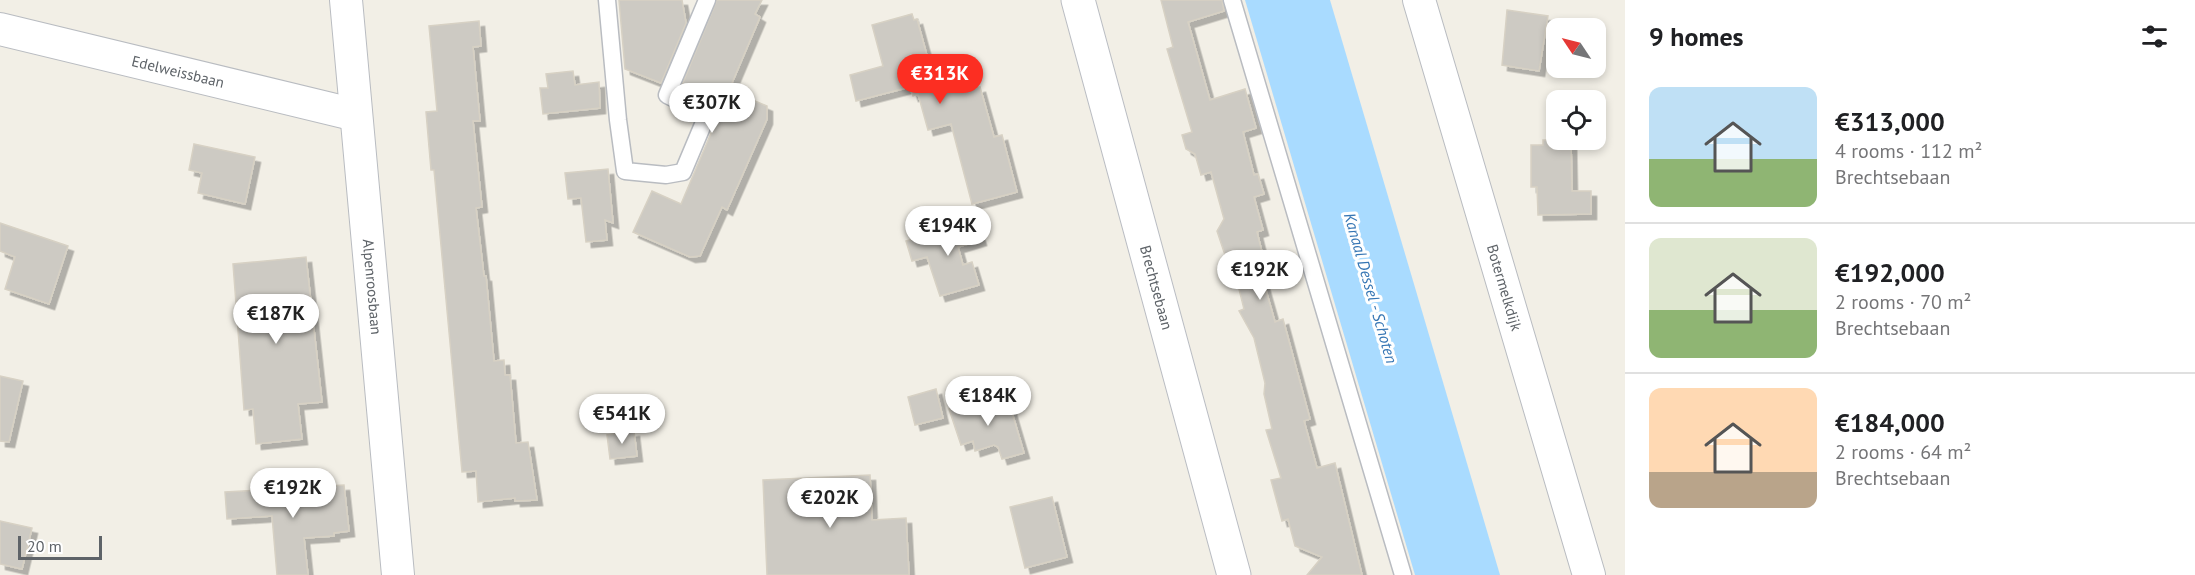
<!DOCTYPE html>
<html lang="en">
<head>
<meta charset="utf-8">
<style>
  body { margin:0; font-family:"PT Sans",sans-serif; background:#f6f6f6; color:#202124; height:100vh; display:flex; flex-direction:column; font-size:22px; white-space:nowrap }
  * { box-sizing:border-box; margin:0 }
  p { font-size:20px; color:#757577 }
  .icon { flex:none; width:33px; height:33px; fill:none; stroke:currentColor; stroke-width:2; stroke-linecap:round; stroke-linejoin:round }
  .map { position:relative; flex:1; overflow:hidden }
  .side { display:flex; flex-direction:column; background:#fff; width:570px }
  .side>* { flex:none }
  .needle { width:39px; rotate:305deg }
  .controls { position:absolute; left:1546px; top:18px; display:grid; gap:12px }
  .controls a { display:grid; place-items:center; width:60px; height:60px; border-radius:12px; background:#fff; box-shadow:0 3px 9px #0003; font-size:30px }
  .scale { position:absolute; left:18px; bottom:15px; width:84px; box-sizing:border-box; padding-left:6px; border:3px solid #5e6368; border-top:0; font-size:16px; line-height:21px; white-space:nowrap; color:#5e6368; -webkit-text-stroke:4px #fff; paint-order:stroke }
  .price { position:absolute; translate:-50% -51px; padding:0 14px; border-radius:21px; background:#fff; color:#222; font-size:20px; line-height:39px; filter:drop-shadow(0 2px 3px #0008) }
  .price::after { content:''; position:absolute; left:50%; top:36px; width:18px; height:14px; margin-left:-9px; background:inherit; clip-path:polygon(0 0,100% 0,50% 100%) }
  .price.on { background:#fc2e22; color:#fff }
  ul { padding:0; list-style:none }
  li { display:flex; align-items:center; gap:18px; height:150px; padding:0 24px }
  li+li { border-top:2px solid #e0e0e0 }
  li span { display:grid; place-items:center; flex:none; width:168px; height:120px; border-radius:12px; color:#555 }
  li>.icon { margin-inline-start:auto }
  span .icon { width:72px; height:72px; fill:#fffc; stroke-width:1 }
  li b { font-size:26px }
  h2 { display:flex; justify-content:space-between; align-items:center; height:72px; padding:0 24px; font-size:26px }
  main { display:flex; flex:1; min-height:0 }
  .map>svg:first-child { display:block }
  .water { fill:#a9dbff }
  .building { fill:#cdcac3; stroke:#d7d1c4; stroke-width:1.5; filter:url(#shadow) }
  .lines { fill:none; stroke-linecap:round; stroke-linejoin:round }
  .lane-casing { stroke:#b9bcc1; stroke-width:19 }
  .street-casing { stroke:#b9bcc1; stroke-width:34 }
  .secondary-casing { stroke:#babdc3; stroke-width:35 }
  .lane { stroke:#fff; stroke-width:16 }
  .street { stroke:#fff; stroke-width:32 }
  .secondary { stroke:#fff; stroke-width:33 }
  .labels { text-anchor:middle; stroke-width:6; stroke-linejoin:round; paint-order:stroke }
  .street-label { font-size:15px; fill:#5e6368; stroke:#fff }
  .water-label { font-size:16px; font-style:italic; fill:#3676b4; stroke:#fff }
</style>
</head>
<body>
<main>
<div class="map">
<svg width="1625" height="575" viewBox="0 0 1625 575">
  <defs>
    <filter id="shadow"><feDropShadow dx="5.5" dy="5.5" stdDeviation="0" flood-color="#0004"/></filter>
  </defs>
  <rect width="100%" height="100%" fill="#f2efe6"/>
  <!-- water -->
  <path class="water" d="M1245 0H1330L1500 575H1415Z"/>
  <!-- building -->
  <g class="building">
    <path d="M619 0H682L686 23 661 83 625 69Z"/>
    <path d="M717 0H762L755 14 760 17 729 90 767 106V119L727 210 722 207 700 256 690 257 633 232 652 191 681 204 717 119 719 105 680 90Z"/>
    <path d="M1161 0H1222L1224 11 1188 22 1210 100 1245 89 1256 128 1243 132 1254 175 1258 174 1264 194 1254 197 1263 230 1257 232 1264 260 1258 262 1275 322 1283 319 1310 419 1304 421 1317 468 1335 463 1362 575H1307L1322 557 1295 546 1288 519 1282 521 1271 480 1281 478 1266 430 1272 429 1264 394 1265 383 1254 338 1239 311 1244 309 1234 269 1230 270 1217 231 1224 219 1211 172 1201 175 1195 154 1186 149 1182 135 1192 132 1167 49 1173 47Z"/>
    <path d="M1507 10 1548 16 1539 71 1502 65Z"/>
    <path d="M912 14 914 20 917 19 929 63 938 61 943 79 968 73 971 89 980 87 994 137 1002 135 1017 192 972 204 951 124 928 130 918 94 913 96 910 87 856 101 850 75 883 66 872 25Z"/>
    <path d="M479 21 481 46 473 47 480 121H473L482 207 476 208 484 276H486L494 361 504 360 505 375H510L516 443 528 442 537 500 515 501V498L478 502 476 471 462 472 434 170H431L426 112 437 111 429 26Z"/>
    <path d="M573 71 575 85 599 82 600 108 543 114 540 88H548L546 74Z"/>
    <path d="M1543 140H1571L1572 191H1591V214L1538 215 1537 187H1531V145H1543Z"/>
    <path d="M194 144 255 157 245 204 198 193 202 173 189 170Z"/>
    <path d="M608 169 613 223 605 220 607 240 586 242 581 198 568 199 565 173Z"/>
    <path d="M975 221 981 240 958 247 963 265 972 262 979 285 940 296 927 257 912 261 906 241Z"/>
    <path d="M0 223 68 246 49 304 5 289 15 257 0 251Z"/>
    <path d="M306 257 322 402 298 404 302 439 256 444 253 409 244 410 233 264Z"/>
    <path d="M0 376 23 381 9 442 0 441Z"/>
    <path d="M936 389 943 418 915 425 908 397Z"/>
    <path d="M1008 399 1024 453 1002 459 998 447 994 445 975 451 973 441 961 445 949 409 978 401 979 407Z"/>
    <path d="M634 431 637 456 610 459 607 435Z"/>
    <path d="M870 475 872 520 906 518 909 575H767L763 480Z"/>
    <path d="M344 485 349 531 334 533V536L304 538 308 575H277L272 516 227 519 225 492Z"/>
    <path d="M1052 497 1067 557 1025 568 1010 507Z"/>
    <path d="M0 521 32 528 22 569 0 564Z"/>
  </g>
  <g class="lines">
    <!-- lane casing -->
    <g class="lane-casing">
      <g id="lane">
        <path d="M607 0 618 120 625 171 666 175 683 172 707 115 667 95 707 0"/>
        <path d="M1232 0 1403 575"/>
      </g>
    </g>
    <!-- street casing -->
    <g class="street-casing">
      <g id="street">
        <path id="s1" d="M346 0 398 575"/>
        <path id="s2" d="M1419 0 1589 575"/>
        <path id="s3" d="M0 29 356 115"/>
      </g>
    </g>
    <!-- secondary casing -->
    <g class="secondary-casing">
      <g id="secondary">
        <path id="s4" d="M1078 0 1234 575"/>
      </g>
    </g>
    <!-- lane -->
    <use href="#lane" class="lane"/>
    <!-- street -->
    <use href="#street" class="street"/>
    <!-- secondary -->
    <use href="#secondary" class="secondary"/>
  </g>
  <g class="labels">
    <!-- street labels -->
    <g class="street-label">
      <text dy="5" stroke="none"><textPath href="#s3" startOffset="183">Edelweissbaan</textPath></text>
      <text dy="5" stroke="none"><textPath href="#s1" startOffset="288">Alpenroosbaan</textPath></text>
      <text dy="5" stroke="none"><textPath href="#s4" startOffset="298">Brechtsebaan</textPath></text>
      <text dy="5" stroke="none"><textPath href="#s2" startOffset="300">Botermelkdijk</textPath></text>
    </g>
    <!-- water labels -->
    <g class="water-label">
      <text transform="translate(1371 288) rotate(74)" y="6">Kanaal Dessel - Schoten</text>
    </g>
  </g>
</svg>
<div class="controls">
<a><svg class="needle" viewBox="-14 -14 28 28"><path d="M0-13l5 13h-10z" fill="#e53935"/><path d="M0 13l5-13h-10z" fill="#757577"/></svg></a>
<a><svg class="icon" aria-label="locate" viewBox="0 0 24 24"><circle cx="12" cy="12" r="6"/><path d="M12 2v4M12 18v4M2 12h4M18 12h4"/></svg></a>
</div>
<div class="scale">20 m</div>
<b class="price on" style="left:940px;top:105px">€313K</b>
<b class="price" style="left:712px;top:134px">€307K</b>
<b class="price" style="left:948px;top:257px">€194K</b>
<b class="price" style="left:1260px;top:301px">€192K</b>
<b class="price" style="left:276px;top:345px">€187K</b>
<b class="price" style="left:988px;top:427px">€184K</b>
<b class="price" style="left:622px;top:445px">€541K</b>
<b class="price" style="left:293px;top:519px">€192K</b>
<b class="price" style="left:830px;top:529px">€202K</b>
</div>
<section class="side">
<h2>9 homes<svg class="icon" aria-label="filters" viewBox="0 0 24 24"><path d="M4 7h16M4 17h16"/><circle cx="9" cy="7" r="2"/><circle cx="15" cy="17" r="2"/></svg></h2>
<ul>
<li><span style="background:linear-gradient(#bfe0f5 60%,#8fb573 0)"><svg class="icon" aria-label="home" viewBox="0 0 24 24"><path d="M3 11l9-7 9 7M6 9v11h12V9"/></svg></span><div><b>€313,000</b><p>4 rooms · 112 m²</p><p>Brechtsebaan</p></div></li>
<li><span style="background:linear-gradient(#dfe7d0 60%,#8fb573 0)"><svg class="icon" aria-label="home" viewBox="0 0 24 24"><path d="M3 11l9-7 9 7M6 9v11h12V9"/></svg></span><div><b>€192,000</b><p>2 rooms · 70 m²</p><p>Brechtsebaan</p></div></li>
<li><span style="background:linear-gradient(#ffd9b3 70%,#b9a48a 0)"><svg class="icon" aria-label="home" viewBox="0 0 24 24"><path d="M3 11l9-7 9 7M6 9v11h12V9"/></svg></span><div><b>€184,000</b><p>2 rooms · 64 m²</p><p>Brechtsebaan</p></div></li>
</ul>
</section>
</main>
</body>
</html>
